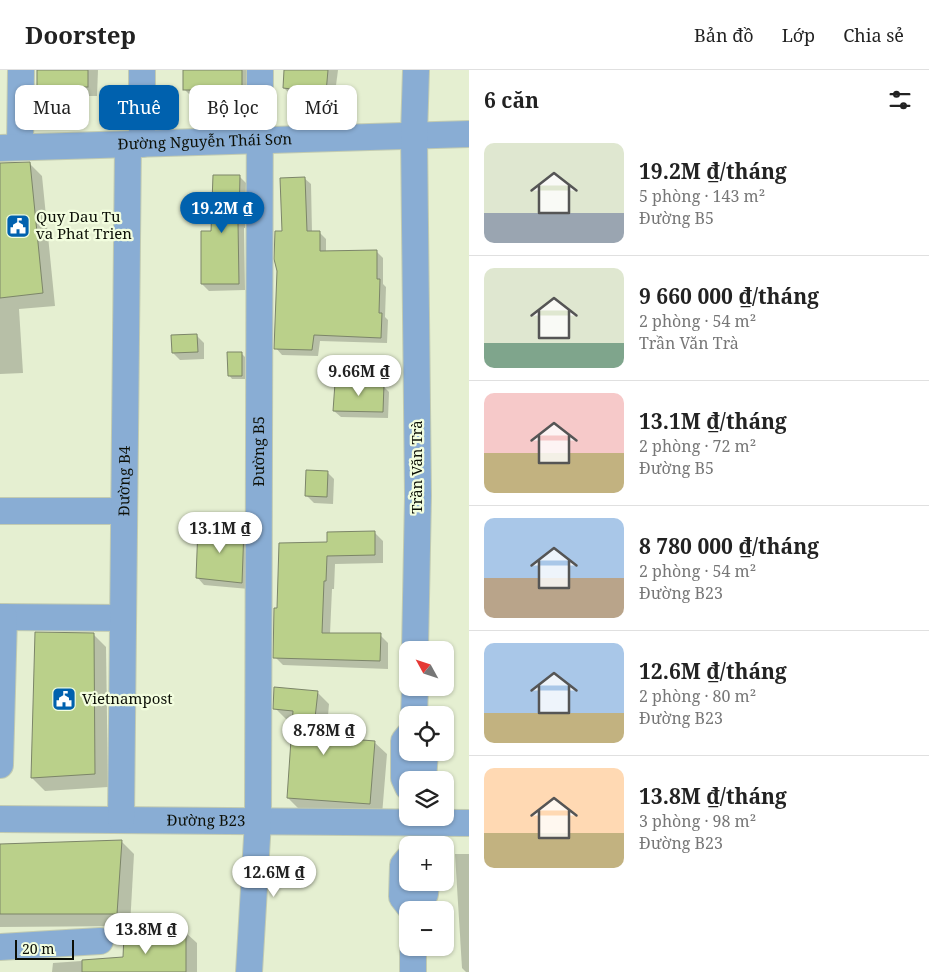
<!DOCTYPE html>
<html lang="vi">
<head>
<meta charset="utf-8">
<style>
  body { margin:0; font-family:"Noto Serif",serif; background:#f6f6f6; color:#222; height:100vh; display:flex; flex-direction:column; font-size:19px; white-space:nowrap }
  * { box-sizing:border-box; margin:0 }
  p { font-size:16px; color:#767676 }
  .icon { flex:none; width:28px; height:28px; fill:none; stroke:currentColor; stroke-width:2; stroke-linecap:round; stroke-linejoin:round }
  .map { position:relative; flex:1; overflow:hidden }
  .drawer { display:flex; flex-direction:column; background:#fff; width:460px }
  .drawer>* { flex:none }
  .hud { position:absolute; left:15px; top:15px; width:379px; height:45px; display:flex; gap:10px }
  .needle { width:32px; rotate:310deg }
  .fabs { position:absolute; left:399px; top:571px; display:grid; gap:10px }
  .fabs a { display:grid; place-items:center; width:55px; height:55px; border-radius:10px; background:#fff; box-shadow:0 1px 4px #0004; font-size:25px }
  .scale { position:absolute; left:15px; bottom:12px; width:59px; box-sizing:border-box; padding-left:5px; border:2px solid #0c0f06; border-top:0; font-size:14px; line-height:18px; white-space:nowrap; color:#0c0f06; -webkit-text-stroke:4px #f2fdde; paint-order:stroke }
  .price { position:absolute; translate:-50% -42px; padding:0 11px; border-radius:18px; background:#fff; color:#222; font-size:16px; line-height:32px; filter:drop-shadow(0 1px 2px #0008) }
  .price::after { content:''; position:absolute; left:50%; top:30px; width:15px; height:11px; margin-left:-8px; background:inherit; clip-path:polygon(0 0,100% 0,50% 100%) }
  .price.selected { background:#0061ae; color:#fff }
  ul { padding:0; list-style:none }
  li { display:flex; align-items:center; gap:15px; height:125px; padding:0 15px }
  li+li { border-top:1px solid #e0e0e0 }
  li span { display:grid; place-items:center; flex:none; width:140px; height:100px; border-radius:10px; color:#555 }
  li>.icon { margin-inline-start:auto }
  span .icon { width:60px; height:60px; fill:#fffc; stroke-width:1 }
  li b { font-size:21px }
  h2 { display:flex; justify-content:space-between; align-items:center; height:60px; padding:0 15px; font-size:21px }
  .chip { padding:0 18px; border-radius:10px; background:#fff; box-shadow:0 1px 4px #0004; font-size:18px; line-height:45px }
  .chip.selected { background:#0061ae; color:#fff }
  header { display:flex; align-items:center; gap:30px; box-sizing:border-box; height:70px; padding:0 25px; background:#fff; border-bottom:1px solid #e0e0e0 }
  header strong { font-size:24px }
  nav { display:flex; gap:28px; margin-inline-start:auto; font-size:18px }
  main { display:flex; flex:1; min-height:0 }
  .map>svg:first-child { display:block }
  .shadow { fill:#0003 }
  .building { fill:#bad08a; stroke:#7c8569 }
  .lines { fill:none; stroke-linecap:round; stroke-linejoin:round }
  .minor-casing { stroke:#c2cbb1; stroke-width:28 }
  .minor { stroke:#89add4; stroke-width:26 }
  .labels { text-anchor:middle; stroke-width:4.5; stroke-linejoin:round; paint-order:stroke }
  .street-label { font-size:15px; fill:#0c0f06; stroke:#f2fdde }
  .poi-label { font-size:15px; fill:#0c0f06; stroke:#f2fdde; text-anchor:start }
</style>
</head>
<body>
<header>
<strong>Doorstep</strong>
<nav><a>Bản đồ</a><a>Lớp</a><a>Chia sẻ</a></nav>
</header>
<main>
<div class="map">
<svg width="469" height="902" viewBox="0 0 469 902">
  <rect width="100%" height="100%" fill="#e5efd1"/>
  <!-- shadow -->
  <g class="shadow">
    <path d="M39 0H98L97 26H48L39 16Z"/>
    <path d="M185 0H250V29L193 28 184 19Z"/>
    <path d="M286 0H338L334 31 293 27 284 18Z"/>
    <path d="M29 93 42 106 55 236 19 239 23 303 0 304V94Z"/>
    <path d="M240 107 246 113 245 158H244L245 220 209 221 202 214 213 162Z"/>
    <path d="M304 108 311 114 312 163H320L326 169V182L376 181 383 188V214L386 217 385 247 388 250 387 273 320 271 318 286 282 285 276 278 283 162Z"/>
    <path d="M197 266 204 273V289L180 290 173 283Z"/>
    <path d="M241 283 245 287V309H232L229 305Z"/>
    <path d="M383 316 389 322 388 348 341 347 334 341Z"/>
    <path d="M327 402 334 409 333 434 314 433 307 426Z"/>
    <path d="M243 459 250 466 249 519 204 515 197 507Z"/>
    <path d="M374 462 383 471V493L335 494 334 519H332L330 564 380 565 388 573V599L283 595 275 587 278 539 328 474Z"/>
    <path d="M93 564 106 577 108 717 45 721 32 708Z"/>
    <path d="M317 622 329 634 326 669 374 672 387 684 382 745 300 740 288 728 294 651 287 650 275 638Z"/>
    <path d="M121 771 134 784 130 856 0 857V776Z"/>
    <path d="M455 784H469V902H466L462 898Z"/>
    <path d="M185 862 197 873V902H52L53 893 124 888Z"/>
  </g>
  <!-- building -->
  <g class="building">
    <rect x="37" y="0" width="51" height="17"/>
    <rect x="183" y="0" width="59" height="20"/>
    <path d="M284 0H328L326 23 283 18Z"/>
    <path d="M30 92 43 223 0 228V93Z"/>
    <path d="M213 105H240L239 152H238L239 214H201V161H211Z"/>
    <path d="M305 107 307 161H320V181L377 180V209H380L379 243H382L381 268 314 265 312 280 274 279 277 201 274 189 275 161H282L280 108Z"/>
    <path d="M197 264 198 282 172 283 171 265Z"/>
    <path d="M227 282H242V306H228Z"/>
    <path d="M335 313 352 314V313H370L384 314 383 342 333 341Z"/>
    <path d="M306 400 328 401 327 427 305 426Z"/>
    <path d="M222 456 244 458 242 513 196 508 198 457 222 458Z"/>
    <path d="M375 461V485L327 486 326 511H324L322 563H381L380 591 273 588 274 538H277L279 473 327 472V462Z"/>
    <path d="M35 562 94 563 95 704 31 708Z"/>
    <path d="M274 617 318 621 313 666 375 671 370 734 287 728 293 641 273 639Z"/>
    <path d="M122 770 117 844H0V774Z"/>
    <path d="M186 860V902H82V890L123 887 124 865Z"/>
  </g>
  <g class="lines">
    <!-- minor casing -->
    <g class="minor-casing">
      <g id="minor">
        <path d="M142 0V74"/>
        <path d="M20 77 21 0"/>
        <path id="s1" d="M0 78 469 64"/>
        <path d="M0 441H124"/>
        <path d="M0 547 123 548"/>
        <path d="M415 580 418 426 414 65 416 0"/>
        <path d="M414 645 415 618"/>
        <path d="M408 666 404 671V708L408 717"/>
        <path d="M0 695 4 547"/>
        <path d="M423 710 425 682"/>
        <path id="s2" d="M0 749 469 753"/>
        <path id="s3" d="M121 749 128 75"/>
        <path d="M408 789 403 795 402 827 412 840"/>
        <path d="M415 840 425 824 426 812"/>
        <path d="M0 877 100 871"/>
        <path id="s4" d="M249 902 258 751 260 0"/>
        <path d="M413 902V878"/>
      </g>
    </g>
    <!-- minor -->
    <use href="#minor" class="minor"/>
  </g>
  <!-- icons -->
  <defs>
    <g id="civic-square" transform="scale(1.25)"><rect x="-9" y="-9" width="18" height="18" rx="4" fill="#0061ae" stroke="#f2fdde"/><path d="M-.6-6.5H3V-4.5H.6V-3L4-1V1h2V6H-6V1h2V-1L-.6-3ZM-1.2 2.5V6h2.4V2.5Z" fill="#fff"/></g>
  </defs>
  <g fill-rule="evenodd">
    <use href="#civic-square" x="18" y="156"/>
    <use href="#civic-square" x="64" y="629"/>
  </g>
  <g class="labels">
    <!-- street labels -->
    <g class="street-label">
      <text dy="5" stroke="none"><textPath href="#s1" startOffset="205">Đường Nguyễn Thái Sơn</textPath></text>
      <text dy="5" stroke="none"><textPath href="#s4" startOffset="521">Đường B5</textPath></text>
      <text transform="translate(417 397) rotate(-90)" y="5">Trần Văn Trà</text>
      <text dy="5" stroke="none"><textPath href="#s3" startOffset="338">Đường B4</textPath></text>
      <text dy="5" stroke="none"><textPath href="#s2" startOffset="206">Đường B23</textPath></text>
    </g>
    <!-- poi labels -->
    <g class="poi-label">
      <text x="36" y="152">Quy Dau Tu<tspan x="36" dy="17">va Phat Trien</tspan></text>
      <text x="82" y="634">Vietnampost</text>
    </g>
  </g>
</svg>
<div class="fabs">
<a><svg class="needle" viewBox="-14 -14 28 28"><path d="M0-13l5 13h-10z" fill="#e53935"/><path d="M0 13l5-13h-10z" fill="#767676"/></svg></a>
<a><svg class="icon" aria-label="locate" viewBox="0 0 24 24"><circle cx="12" cy="12" r="6"/><path d="M12 2v4M12 18v4M2 12h4M18 12h4"/></svg></a>
<a><svg class="icon" aria-label="layers" viewBox="0 0 24 24"><path d="M12 4l9 5-9 5-9-5zM3 14l9 5 9-5"/></svg></a>
<a>+</a>
<a>−</a>
</div>
<div class="scale">20 m</div>
<b class="price selected" style="left:222px;top:164px">19.2M ₫</b>
<b class="price" style="left:359px;top:327px">9.66M ₫</b>
<b class="price" style="left:220px;top:484px">13.1M ₫</b>
<b class="price" style="left:324px;top:686px">8.78M ₫</b>
<b class="price" style="left:274px;top:828px">12.6M ₫</b>
<b class="price" style="left:146px;top:885px">13.8M ₫</b>
<div class="hud">
<a class="chip">Mua</a>
<a class="chip selected">Thuê</a>
<a class="chip">Bộ lọc</a>
<a class="chip">Mới</a>
</div>
</div>
<section class="drawer">
<h2>6 căn<svg class="icon" aria-label="filters" viewBox="0 0 24 24"><path d="M4 7h16M4 17h16"/><circle cx="9" cy="7" r="2"/><circle cx="15" cy="17" r="2"/></svg></h2>
<ul>
<li><span style="background:linear-gradient(#dfe7d0 70%,#9aa5b1 0)"><svg class="icon" aria-label="home" viewBox="0 0 24 24"><path d="M3 11l9-7 9 7M6 9v11h12V9"/></svg></span><div><b>19.2M ₫/tháng</b><p>5 phòng · 143 m²</p><p>Đường B5</p></div></li>
<li><span style="background:linear-gradient(#dfe7d0 75%,#7fa58c 0)"><svg class="icon" aria-label="home" viewBox="0 0 24 24"><path d="M3 11l9-7 9 7M6 9v11h12V9"/></svg></span><div><b>9 660 000 ₫/tháng</b><p>2 phòng · 54 m²</p><p>Trần Văn Trà</p></div></li>
<li><span style="background:linear-gradient(#f6c9c9 60%,#c2b280 0)"><svg class="icon" aria-label="home" viewBox="0 0 24 24"><path d="M3 11l9-7 9 7M6 9v11h12V9"/></svg></span><div><b>13.1M ₫/tháng</b><p>2 phòng · 72 m²</p><p>Đường B5</p></div></li>
<li><span style="background:linear-gradient(#a9c7e8 60%,#b9a48a 0)"><svg class="icon" aria-label="home" viewBox="0 0 24 24"><path d="M3 11l9-7 9 7M6 9v11h12V9"/></svg></span><div><b>8 780 000 ₫/tháng</b><p>2 phòng · 54 m²</p><p>Đường B23</p></div></li>
<li><span style="background:linear-gradient(#a9c7e8 70%,#c2b280 0)"><svg class="icon" aria-label="home" viewBox="0 0 24 24"><path d="M3 11l9-7 9 7M6 9v11h12V9"/></svg></span><div><b>12.6M ₫/tháng</b><p>2 phòng · 80 m²</p><p>Đường B23</p></div></li>
<li><span style="background:linear-gradient(#ffd9b3 65%,#c2b280 0)"><svg class="icon" aria-label="home" viewBox="0 0 24 24"><path d="M3 11l9-7 9 7M6 9v11h12V9"/></svg></span><div><b>13.8M ₫/tháng</b><p>3 phòng · 98 m²</p><p>Đường B23</p></div></li>
</ul>
</section>
</main>
</body>
</html>
